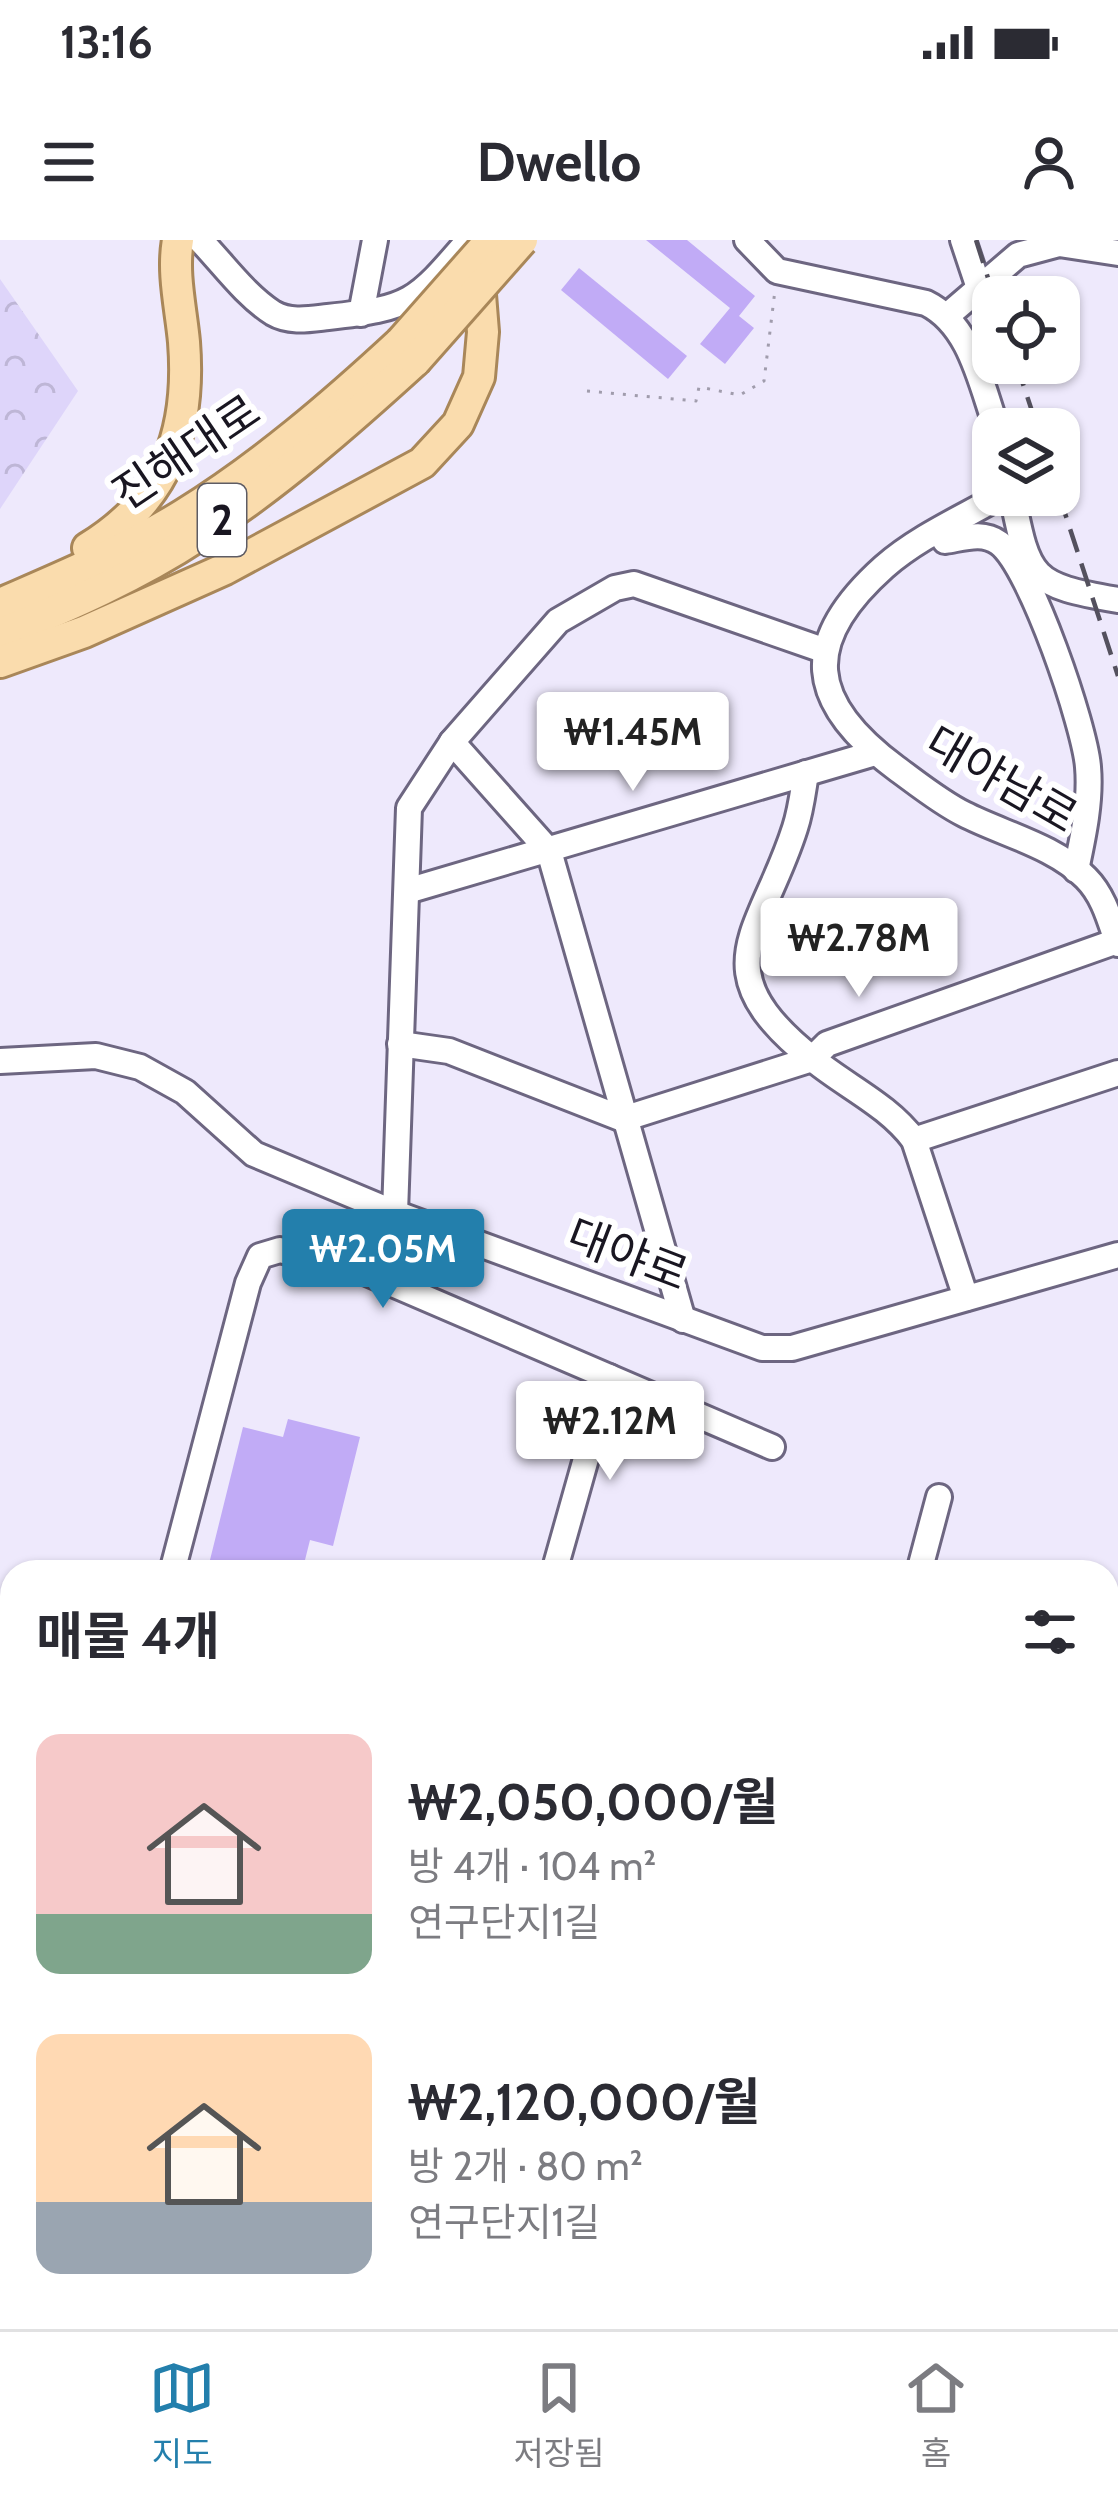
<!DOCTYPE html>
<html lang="ko">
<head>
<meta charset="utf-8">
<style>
  body { margin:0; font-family:Cabin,"Noto Sans KR",sans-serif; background:#f2f2f3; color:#2b2b33; height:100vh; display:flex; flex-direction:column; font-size:45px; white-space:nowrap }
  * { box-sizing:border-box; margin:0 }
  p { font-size:39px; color:#7c7c81 }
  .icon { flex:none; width:66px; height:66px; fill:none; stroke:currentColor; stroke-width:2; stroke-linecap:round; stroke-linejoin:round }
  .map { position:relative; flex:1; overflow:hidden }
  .details { position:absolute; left:0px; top:1320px; width:1119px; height:771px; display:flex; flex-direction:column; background:#fff; border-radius:36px 36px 0 0; box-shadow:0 3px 9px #0004 }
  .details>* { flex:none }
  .tools { position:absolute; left:972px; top:36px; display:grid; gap:24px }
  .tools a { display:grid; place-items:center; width:108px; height:108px; border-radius:24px; background:#fff; box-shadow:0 3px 9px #0004; font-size:60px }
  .price { position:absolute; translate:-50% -102px; padding:0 27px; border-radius:12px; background:#fff; color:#222; font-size:39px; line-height:78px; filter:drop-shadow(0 3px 6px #0008) }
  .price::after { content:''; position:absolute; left:50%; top:72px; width:36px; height:27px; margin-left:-18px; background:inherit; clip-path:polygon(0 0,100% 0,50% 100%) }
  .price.selected { background:#237fac; color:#fff }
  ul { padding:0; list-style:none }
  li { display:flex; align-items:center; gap:36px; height:300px; padding:0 36px }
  li span { display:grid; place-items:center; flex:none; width:336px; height:240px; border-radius:24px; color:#555 }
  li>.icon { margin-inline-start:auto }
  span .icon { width:144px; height:144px; fill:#fffc; stroke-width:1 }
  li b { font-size:51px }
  h2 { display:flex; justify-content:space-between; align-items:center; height:144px; padding:0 36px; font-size:51px }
  .status { display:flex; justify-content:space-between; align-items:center; height:84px; padding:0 60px; background:#fff; direction:ltr }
  .status svg { height:33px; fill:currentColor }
  header { display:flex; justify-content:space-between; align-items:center; height:156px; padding:0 36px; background:#fff; font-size:54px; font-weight:700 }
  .menu { display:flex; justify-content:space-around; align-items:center; height:168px; border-top:3px solid #e1e1e2; background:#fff; font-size:33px; color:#7c7c81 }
  .menu a { display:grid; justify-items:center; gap:6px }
  .menu .selected { color:#237fac }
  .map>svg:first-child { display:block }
  .forest { fill:url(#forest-crowns) }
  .building { fill:#c1abf6 }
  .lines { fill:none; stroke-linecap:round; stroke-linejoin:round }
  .minor-casing { stroke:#6d6681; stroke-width:30 }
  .major-casing { stroke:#a98759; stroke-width:36 }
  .path { stroke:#a09cac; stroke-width:3; stroke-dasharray:3 9; stroke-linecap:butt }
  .minor { stroke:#fff; stroke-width:24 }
  .major { stroke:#fadcad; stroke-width:30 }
  .rail { stroke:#54515e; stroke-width:4.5; stroke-dasharray:24 12; stroke-linecap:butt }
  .major-bridge-casing { stroke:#a98759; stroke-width:36; stroke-linecap:butt }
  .major-bridge { stroke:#fadcad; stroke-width:30 }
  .labels { text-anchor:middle; stroke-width:12; stroke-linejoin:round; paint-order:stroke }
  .shield { fill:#fff; stroke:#5e5c64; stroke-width:3 }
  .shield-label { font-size:42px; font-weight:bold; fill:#191621 }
  .street-label { font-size:45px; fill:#191621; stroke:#fff }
</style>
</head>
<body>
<div class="status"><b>13:16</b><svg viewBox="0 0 49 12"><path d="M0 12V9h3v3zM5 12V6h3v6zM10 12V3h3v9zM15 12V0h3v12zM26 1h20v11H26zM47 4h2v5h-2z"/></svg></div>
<header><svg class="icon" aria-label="menu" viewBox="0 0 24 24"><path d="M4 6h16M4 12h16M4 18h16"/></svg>Dwello<svg class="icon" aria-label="person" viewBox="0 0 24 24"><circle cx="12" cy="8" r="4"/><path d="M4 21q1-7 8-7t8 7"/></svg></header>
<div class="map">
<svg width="1118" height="2089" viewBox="0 0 1118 2089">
  <defs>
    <pattern id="forest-crowns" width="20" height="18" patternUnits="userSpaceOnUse" patternTransform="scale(3)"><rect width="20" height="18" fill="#ded5fa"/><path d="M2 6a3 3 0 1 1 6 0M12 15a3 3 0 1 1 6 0" fill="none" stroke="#beb6d6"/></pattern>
  </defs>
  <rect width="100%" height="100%" fill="#eee9fc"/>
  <!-- forest -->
  <path class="forest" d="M0 39 78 151 0 269Z"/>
  <!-- building -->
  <g class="building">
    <path d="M646 0H687L755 56 739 76 754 88 725 124 700 104 730 68Z"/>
    <path d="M579 28 687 116 668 139 561 50Z"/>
    <path d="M288 1179 360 1197 333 1306 310 1300 302 1332H207L243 1187 283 1197Z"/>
  </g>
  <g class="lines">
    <!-- minor casing -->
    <g class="minor-casing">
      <g id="minor">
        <path d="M200 0C223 24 245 55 273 73 290 83 310 79 328 77 411 68 415 63 469 0"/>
        <path d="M747 0 777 31 926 63C971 85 981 145 997 189"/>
        <path d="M963 0 979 48"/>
        <path d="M361 74 375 0"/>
        <path d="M948 75 1018 15 1059 4 1118 13"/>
        <path d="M1002 255C964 277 918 297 884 327 800 402 807 462 896 528 918 544 940 562 964 574 1003 594 1055 606 1086 638 1104 656 1110 681 1118 704"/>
        <path d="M1012 255C1029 340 1031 345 1118 360"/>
        <path d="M945 301C964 298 983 291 999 303 1031 326 1085 487 1088 527 1091 561 1083 597 1076 630"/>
        <path d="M452 502 549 611 683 1080"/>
        <path d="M806 533C803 551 801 570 795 588 761 695 699 729 814 820 847 847 888 865 914 900L966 1058"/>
        <path d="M407 651 875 513"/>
        <path d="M400 804 449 811 623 879 812 819 827 804 1117 701"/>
        <path d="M0 821 96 816 140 827 185 852 254 914 395 973 762 1108H792L1118 1015"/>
        <path d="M914 900 1118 833"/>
        <path d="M395 973 409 568 452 502 558 381 615 348 634 344 826 411"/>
        <path d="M172 1332 248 1043 260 1016 280 1010 367 1033 772 1207"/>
        <path d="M554 1332 609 1137"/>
        <path d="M919 1332 939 1257"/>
        <path d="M1107 1492 1118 1465"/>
        <path d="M0 1718 12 1723"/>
        <path d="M0 1850 12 1855"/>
        <path d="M0 1944 12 1948"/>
        <path d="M467 2089 471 2079"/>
        <path d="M602 2089 606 2079"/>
        <path d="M734 2089 738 2079"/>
      </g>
    </g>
    <!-- major casing -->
    <g class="major-casing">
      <g id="major">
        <path d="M88 308C167 260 191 191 184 102 181 69 172 33 178 0"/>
        <path d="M0 364C62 337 125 311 183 275 262 226 333 165 401 102"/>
        <path d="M0 394C68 366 137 336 199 295 276 245 347 183 415 121"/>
        <path d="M0 422 84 392 225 329 422 223 458 184 479 137 483 92 478 30"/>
        <path d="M1107 1902 1118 1901"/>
        <path d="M161 2089 178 2079"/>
      </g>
    </g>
    <!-- path -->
    <path class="path" d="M587 151 696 161 699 147 740 155 764 141 775 50"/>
    <!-- minor -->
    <use href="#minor" class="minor"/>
    <!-- major -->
    <use href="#major" class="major"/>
    <!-- rail -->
    <g class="rail">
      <path d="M976 0 994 57"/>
      <path d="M1016 123 1038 189"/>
      <path d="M1059 255 1118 436"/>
      <path d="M1107 1585 1118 1558"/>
      <path d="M1107 1632 1118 1607"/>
      <path d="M896 2089 900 2079"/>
    </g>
    <!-- major-bridge casing -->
    <g class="major-bridge-casing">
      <g id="major-bridge">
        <path d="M401 102 491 0"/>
        <path d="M415 121 522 0"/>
      </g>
    </g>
    <!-- major-bridge -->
    <use href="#major-bridge" class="major-bridge"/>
  </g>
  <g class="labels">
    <!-- shield labels -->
    <rect class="shield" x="198" y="244" width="48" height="72" rx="9"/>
    <g class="shield-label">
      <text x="222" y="295">2</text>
    </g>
    <!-- street labels -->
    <g class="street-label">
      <text transform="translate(186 212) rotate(-34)" y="16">진해대로</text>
      <text transform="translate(1002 539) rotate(30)" y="16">대야남로</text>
      <text transform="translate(628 1014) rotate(21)" y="16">대야로</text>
    </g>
  </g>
</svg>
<div class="tools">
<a><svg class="icon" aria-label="locate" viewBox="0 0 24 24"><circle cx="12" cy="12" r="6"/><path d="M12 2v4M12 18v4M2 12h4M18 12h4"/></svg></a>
<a><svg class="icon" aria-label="layers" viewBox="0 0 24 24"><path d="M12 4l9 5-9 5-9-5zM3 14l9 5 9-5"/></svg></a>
</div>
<b class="price" style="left:633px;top:554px">₩1.45M</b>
<b class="price" style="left:859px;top:760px">₩2.78M</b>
<b class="price selected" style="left:383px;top:1071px">₩2.05M</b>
<b class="price" style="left:610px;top:1243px">₩2.12M</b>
<section class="details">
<h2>매물 4개<svg class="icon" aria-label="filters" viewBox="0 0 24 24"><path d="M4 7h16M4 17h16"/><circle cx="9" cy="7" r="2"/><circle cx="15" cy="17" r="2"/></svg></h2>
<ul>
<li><span style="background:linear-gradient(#f6c9c9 75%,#7fa58c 0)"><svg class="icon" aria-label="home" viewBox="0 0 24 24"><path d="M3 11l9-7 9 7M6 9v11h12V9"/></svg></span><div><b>₩2,050,000/월</b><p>방 4개 · 104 m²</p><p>연구단지1길</p></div></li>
<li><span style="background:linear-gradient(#ffd9b3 70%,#9aa5b1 0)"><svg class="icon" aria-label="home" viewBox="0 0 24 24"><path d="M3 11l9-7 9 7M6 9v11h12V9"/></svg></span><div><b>₩2,120,000/월</b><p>방 2개 · 80 m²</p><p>연구단지1길</p></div></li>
</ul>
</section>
</div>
<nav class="menu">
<a class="selected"><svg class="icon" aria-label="map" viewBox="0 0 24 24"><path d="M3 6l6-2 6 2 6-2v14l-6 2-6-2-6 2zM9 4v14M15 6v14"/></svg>지도</a>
<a><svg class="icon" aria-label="saved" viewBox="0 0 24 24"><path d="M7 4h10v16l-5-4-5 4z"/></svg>저장됨</a>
<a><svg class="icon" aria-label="home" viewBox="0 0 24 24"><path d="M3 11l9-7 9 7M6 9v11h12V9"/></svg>홈</a>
</nav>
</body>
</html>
